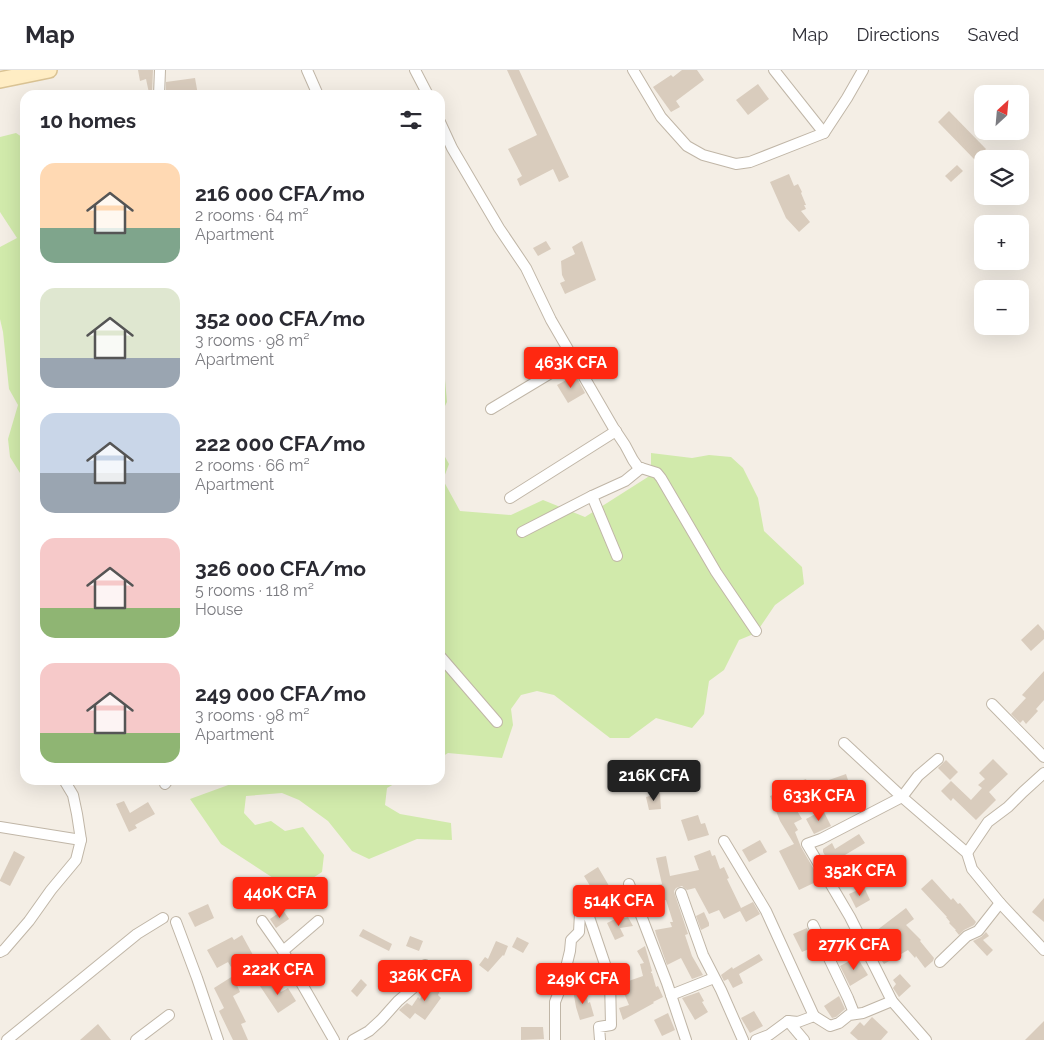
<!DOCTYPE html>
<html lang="en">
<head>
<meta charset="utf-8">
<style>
  body { margin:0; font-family:Raleway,sans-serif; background:#f2f2f3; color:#2b2b33; height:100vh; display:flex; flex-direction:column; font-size:19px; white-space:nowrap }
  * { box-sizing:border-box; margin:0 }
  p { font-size:16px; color:#7c7c81 }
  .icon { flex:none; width:28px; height:28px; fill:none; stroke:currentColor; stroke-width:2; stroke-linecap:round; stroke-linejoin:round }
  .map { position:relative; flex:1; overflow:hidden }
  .side { position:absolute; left:20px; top:20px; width:425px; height:695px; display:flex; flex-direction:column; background:#fff; border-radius:15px; box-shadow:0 5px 20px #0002 }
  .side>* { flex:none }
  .needle { width:32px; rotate:26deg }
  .fabs { position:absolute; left:974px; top:15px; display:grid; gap:10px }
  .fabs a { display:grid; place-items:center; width:55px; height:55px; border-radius:10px; background:#fff; box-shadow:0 5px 20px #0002; font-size:25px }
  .price { position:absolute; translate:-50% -42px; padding:0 11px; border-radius:5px; background:#ff2811; color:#fff; font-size:16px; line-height:32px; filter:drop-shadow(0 1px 2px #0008) }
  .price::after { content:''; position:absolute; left:50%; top:30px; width:15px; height:11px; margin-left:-8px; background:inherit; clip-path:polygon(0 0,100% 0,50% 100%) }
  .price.current { background:#222; color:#fff }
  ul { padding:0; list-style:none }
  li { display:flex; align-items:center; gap:15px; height:125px; padding:0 20px }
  li span { display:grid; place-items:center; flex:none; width:140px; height:100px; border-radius:15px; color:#555 }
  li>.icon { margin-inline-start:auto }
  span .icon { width:60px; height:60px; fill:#fffc; stroke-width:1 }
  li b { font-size:21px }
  h2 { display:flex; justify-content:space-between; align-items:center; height:60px; padding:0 20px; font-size:21px }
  header { display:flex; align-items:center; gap:30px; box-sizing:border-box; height:70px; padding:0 25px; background:#fff; border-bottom:1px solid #e1e1e2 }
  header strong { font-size:24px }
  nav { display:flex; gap:28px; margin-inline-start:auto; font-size:18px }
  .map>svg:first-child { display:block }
  .green { fill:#d1eaab }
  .building { fill:#d9ccbd }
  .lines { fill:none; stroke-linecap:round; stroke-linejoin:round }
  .street-casing { stroke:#c0b6a7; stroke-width:12 }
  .secondary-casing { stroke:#dac394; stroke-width:18 }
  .street { stroke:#fff; stroke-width:10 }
  .secondary { stroke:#ffedc4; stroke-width:15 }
</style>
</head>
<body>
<header>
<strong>Map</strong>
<nav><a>Map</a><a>Directions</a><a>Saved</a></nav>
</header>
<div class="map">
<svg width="1044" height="970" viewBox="0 0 1044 970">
  <rect width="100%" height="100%" fill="#f4eee5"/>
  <!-- green -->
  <g class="green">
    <path d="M16 63 25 69V411L10 387 8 369 18 335 9 319 3 262 0 249V177L17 168 0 142V67Z"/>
    <path d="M440 293 444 298 447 332 440 346Z"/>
    <path d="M440 378 449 394 443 410 460 441 511 445 543 430 585 447 651 405V383L692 388 709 385 731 387 743 398 758 428 764 461 802 497 804 514 775 535 756 563 739 570 724 600 709 611 704 644 692 658 656 648 629 668H610L554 625 537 621 521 625 511 639 513 655 502 688 448 683 440 688Z"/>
    <path d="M242 710H401L387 718 385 735 400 744 451 753 452 770 417 769 369 789 352 781 328 751 299 730 282 723 246 726 244 743 255 755 271 751 285 761 303 757 324 785 322 802 293 821 221 774 190 729Z"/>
  </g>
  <!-- building -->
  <g class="building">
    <path d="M138 0H153L152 22 149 23 146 9 140 11Z"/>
    <path d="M507 0H519L569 107 559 112 553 99 520 116 517 109 522 106 508 79 537 65Z"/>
    <path d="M682 0H697L704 10 676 31 680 37 671 42 653 17 671 5 673 7Z"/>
    <path d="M195 8 198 25H166V12Z"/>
    <path d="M758 14 769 29 748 45 736 30Z"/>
    <path d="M949 41 986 79 975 90 938 52Z"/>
    <path d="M957 95 963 101 951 112 945 106Z"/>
    <path d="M789 104 794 116 798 114 802 122 801 123 806 135H804L806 139 801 141 810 152 799 162 786 148 770 112Z"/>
    <path d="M546 171 551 179 538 186 533 178Z"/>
    <path d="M582 171 596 210 565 224 560 213 565 211 562 205 561 191 575 184 572 177Z"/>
    <path d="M576 306 585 323 568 333 557 315 572 307Z"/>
    <path d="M1038 554 1044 561V569L1031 581 1021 570Z"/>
    <path d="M1044 601V630L1036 639 1038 641 1026 654 1023 650 1020 653 1011 644 1026 628 1022 625Z"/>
    <path d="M993 689 1008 704 989 722 996 730 976 750 953 728 951 731 941 721 951 711 971 730 982 718 978 715 985 709 979 703Z"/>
    <path d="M946 690 958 702 950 710 938 698Z"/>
    <path d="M846 704 850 716 831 723 826 711Z"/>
    <path d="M806 709 813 727 793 734 802 749 794 753 798 760 795 762 801 777 820 810 799 820 779 781 794 774 780 751 770 726 784 721 782 718Z"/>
    <path d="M660 723 661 739 649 740 646 727Z"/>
    <path d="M124 731 130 743 148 732 155 744 135 755 137 758 129 762 116 734Z"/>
    <path d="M823 740 831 756 814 764 806 749Z"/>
    <path d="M698 745 701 754 705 753 709 765 688 771 681 750Z"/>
    <path d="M859 764 865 773 830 794 823 782V779L832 773 835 779Z"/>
    <path d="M760 770 767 782 749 792 742 780Z"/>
    <path d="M710 780 712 786 715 785 720 799 724 797 729 808 727 809 741 838 753 832 760 844 746 852 740 841 724 849 719 840 709 844 695 818 687 820 682 816 676 818 674 821 675 825 688 864 685 865 692 886 703 905 692 909 681 888 667 895 656 864 655 860 672 857 670 852H673L666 830 645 835 639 819 662 814 656 788 666 786 670 806 699 800 694 786Z"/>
    <path d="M14 781 25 787 10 816 0 811V810Z"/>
    <path d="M598 797 612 821 602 828 598 822 595 824 584 806Z"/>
    <path d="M932 809 951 830 953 828 958 834 960 833 976 852 974 855 964 860 959 865 955 860H956L949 853 950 852 946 847H947L921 819Z"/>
    <path d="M864 817 870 830 856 838 849 824Z"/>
    <path d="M1044 828V852L1032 842Z"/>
    <path d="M208 834 214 848 195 857 188 843Z"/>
    <path d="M906 838 914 849 906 855 921 870 920 871 934 888 933 891 925 898 916 886 915 888 908 880 884 894 878 885 877 886 868 867Z"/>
    <path d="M283 840 289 849 276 858 270 849Z"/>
    <path d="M704 842 709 853V856L701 860 696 846Z"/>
    <path d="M628 847 633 856 620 858 624 866 615 870 607 853 617 848V850Z"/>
    <path d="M807 858 819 884 812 886 809 879 802 882 793 864Z"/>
    <path d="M363 859 392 874 389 881 359 866Z"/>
    <path d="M986 862 989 866 983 870 993 880 987 886 973 871 981 867Z"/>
    <path d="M242 865 253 885 231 897 228 892 217 898 207 880 232 867 234 870Z"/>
    <path d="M410 866 423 871 419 881 406 876Z"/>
    <path d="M517 867 529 873 523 883 512 877Z"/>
    <path d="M496 871 508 876 504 886 503 885 488 902 479 895 485 887 488 889Z"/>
    <path d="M645 876 652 901 651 902V903H652L656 917 658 916 663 927 653 932 654 933 623 950 619 938 629 935 620 914 643 906 640 894 644 893 637 881Z"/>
    <path d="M759 884 763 890 739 904 743 913 733 918 728 909 724 911 721 905 732 897 733 899Z"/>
    <path d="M857 887 868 905 850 916 840 896Z"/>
    <path d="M900 904 911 916 899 927 893 918 896 914 893 910Z"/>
    <path d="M233 906 240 922 233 926 246 952 241 954 248 970H233L219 941 224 938 214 918Z"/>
    <path d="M437 907 445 910 438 925 441 928 425 950 415 943 410 949 399 940 407 933 412 936 418 927 420 929 426 919 430 921Z"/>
    <path d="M272 908 281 922 288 918 296 931 278 943 260 916Z"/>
    <path d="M361 909 367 915 357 927 351 921Z"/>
    <path d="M582 918 583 923 586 922 588 933 590 932 594 946 580 950 576 937 573 920Z"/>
    <path d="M699 922 704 931 702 932 708 942 695 950 682 928Z"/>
    <path d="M839 926 845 939 836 947 832 948 824 936Z"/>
    <path d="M754 941 763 956 750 963 741 948Z"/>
    <path d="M668 943 675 960 662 966 654 950Z"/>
    <path d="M872 947 888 962 881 970H858L850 963 860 952 864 956Z"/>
    <path d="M1044 951V970H1025Z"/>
    <path d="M98 954 111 970H80Z"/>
    <path d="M521 957H543L544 969 521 970Z"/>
  </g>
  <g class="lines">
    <!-- street casing -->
    <g class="street-casing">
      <g id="street">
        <path d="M307 0 318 25"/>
        <path d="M415 0 428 25"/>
        <path d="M633 0 661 47 687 76 703 85 736 94 750 92 824 63 847 28 863 0"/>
        <path d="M774 0 824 63"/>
        <path d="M159 25 160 0"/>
        <path d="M440 52 452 78 499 158 526 198 551 250 613 357 625 375 633 390 638 397 657 403 661 408 716 502 756 561"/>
        <path d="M491 339 574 289"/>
        <path d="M510 428 616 361"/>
        <path d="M522 462 592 426"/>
        <path d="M617 486 592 426 625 411 641 398"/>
        <path d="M440 586 497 652"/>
        <path d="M992 634 1044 687"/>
        <path d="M844 673 902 727 821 769 807 774 850 847 892 931 926 970"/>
        <path d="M938 689 918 706 902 727 967 783 972 799 1000 833 1044 880"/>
        <path d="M165 714 168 710"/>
        <path d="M0 757 81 770"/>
        <path d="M724 771 766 841 814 946"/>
        <path d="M967 783 988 752 1008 737 1023 722 1044 703"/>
        <path d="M629 814 667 913 686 970"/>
        <path d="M681 823 703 885 721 920 743 970"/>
        <path d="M262 851 283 881 334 970"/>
        <path d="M176 852 197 908 218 970"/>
        <path d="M813 855 848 928 854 943"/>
        <path d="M283 881 318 851"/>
        <path d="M0 882 4 880 29 851 51 820 76 790 81 770 77 744 73 725 64 710"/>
        <path d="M940 892 967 866 978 861 1000 833"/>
        <path d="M671 925 714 908"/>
        <path d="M788 951 804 970"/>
        <path d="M7 970 137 864 163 848"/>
        <path d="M136 970 169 945"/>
        <path d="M353 970 369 961 381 950 398 931 412 919 416 915 425 895"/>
        <path d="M555 970V932L562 914 570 881 571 870 579 862 580 843 587 841 610 909 611 955 599 957 600 970"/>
        <path d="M756 970 769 965 788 951 798 952 814 946 830 956 839 953 849 945 863 943 892 931"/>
      </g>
    </g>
    <!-- secondary casing -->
    <g class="secondary-casing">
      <path id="secondary" d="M0 10 49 0"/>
    </g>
    <!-- street -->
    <use href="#street" class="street"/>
    <!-- secondary -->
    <use href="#secondary" class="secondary"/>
  </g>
</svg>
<div class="fabs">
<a><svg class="needle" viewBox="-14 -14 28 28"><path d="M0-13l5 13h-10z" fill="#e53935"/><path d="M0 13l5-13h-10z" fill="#7c7c81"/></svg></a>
<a><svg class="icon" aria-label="layers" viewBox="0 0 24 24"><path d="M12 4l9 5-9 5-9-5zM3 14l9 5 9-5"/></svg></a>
<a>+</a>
<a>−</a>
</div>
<b class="price" style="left:571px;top:319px">463K CFA</b>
<b class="price current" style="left:654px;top:732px">216K CFA</b>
<b class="price" style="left:819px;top:752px">633K CFA</b>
<b class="price" style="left:860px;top:827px">352K CFA</b>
<b class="price" style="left:280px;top:849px">440K CFA</b>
<b class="price" style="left:619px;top:857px">514K CFA</b>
<b class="price" style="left:854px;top:901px">277K CFA</b>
<b class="price" style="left:278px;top:926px">222K CFA</b>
<b class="price" style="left:425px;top:932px">326K CFA</b>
<b class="price" style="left:583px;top:935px">249K CFA</b>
<section class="side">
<h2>10 homes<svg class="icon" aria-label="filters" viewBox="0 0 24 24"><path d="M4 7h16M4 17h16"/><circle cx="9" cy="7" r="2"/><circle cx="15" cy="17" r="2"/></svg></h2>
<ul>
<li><span style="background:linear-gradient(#ffd9b3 65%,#7fa58c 0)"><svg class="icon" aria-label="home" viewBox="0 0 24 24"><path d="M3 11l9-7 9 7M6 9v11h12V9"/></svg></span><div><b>216 000 CFA/mo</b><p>2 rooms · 64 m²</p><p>Apartment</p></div></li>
<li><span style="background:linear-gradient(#dfe7d0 70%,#9aa5b1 0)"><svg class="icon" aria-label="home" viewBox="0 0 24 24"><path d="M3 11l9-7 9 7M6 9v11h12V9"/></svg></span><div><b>352 000 CFA/mo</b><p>3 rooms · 98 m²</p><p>Apartment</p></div></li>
<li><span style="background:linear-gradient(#c9d6e8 60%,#9aa5b1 0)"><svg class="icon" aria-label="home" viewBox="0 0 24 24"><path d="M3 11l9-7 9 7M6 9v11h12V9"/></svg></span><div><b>222 000 CFA/mo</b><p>2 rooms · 66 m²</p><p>Apartment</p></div></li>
<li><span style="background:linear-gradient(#f6c9c9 70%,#8fb573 0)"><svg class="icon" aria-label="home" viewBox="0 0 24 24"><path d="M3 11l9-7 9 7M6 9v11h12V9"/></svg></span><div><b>326 000 CFA/mo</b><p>5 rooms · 118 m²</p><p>House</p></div></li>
<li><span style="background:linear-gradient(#f6c9c9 70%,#8fb573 0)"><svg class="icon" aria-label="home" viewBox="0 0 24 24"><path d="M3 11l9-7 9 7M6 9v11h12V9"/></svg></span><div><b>249 000 CFA/mo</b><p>3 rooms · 98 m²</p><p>Apartment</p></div></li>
</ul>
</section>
</div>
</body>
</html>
